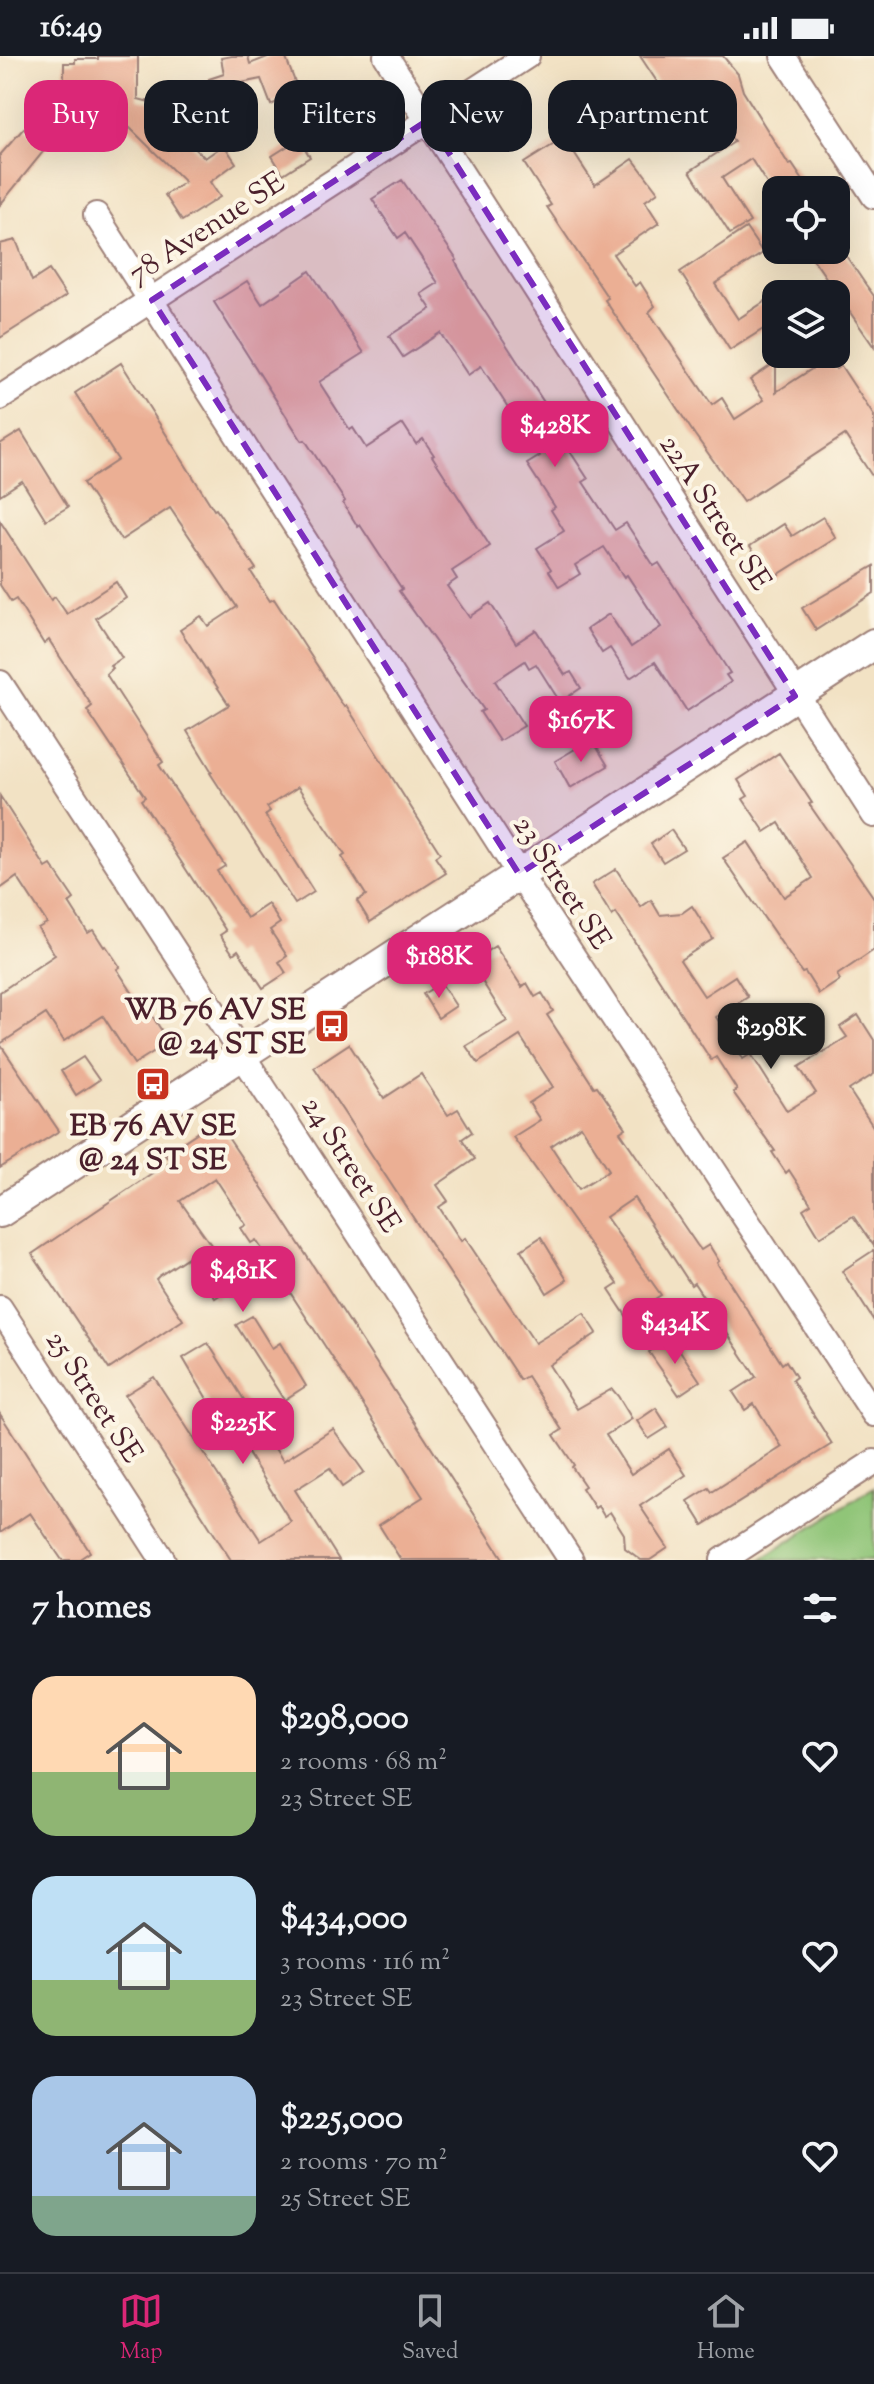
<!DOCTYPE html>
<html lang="en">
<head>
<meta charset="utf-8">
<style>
  body { margin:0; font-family:"Sorts Mill Goudy",serif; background:#20242c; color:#f1f3f6; height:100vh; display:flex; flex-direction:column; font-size:30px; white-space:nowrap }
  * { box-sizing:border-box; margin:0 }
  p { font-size:26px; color:#9ea1a6 }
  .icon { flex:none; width:44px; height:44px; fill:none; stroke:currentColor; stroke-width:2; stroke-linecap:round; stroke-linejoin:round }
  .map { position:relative; height:1504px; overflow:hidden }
  .drawer { display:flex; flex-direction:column; background:#171b24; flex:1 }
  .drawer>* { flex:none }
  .hud { position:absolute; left:24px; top:24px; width:826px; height:72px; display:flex; gap:16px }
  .tools { position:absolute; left:762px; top:120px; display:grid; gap:16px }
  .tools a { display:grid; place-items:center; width:88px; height:88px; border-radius:16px; background:#171b24; box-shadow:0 8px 32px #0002; font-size:40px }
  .price { position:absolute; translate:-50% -68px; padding:0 18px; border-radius:16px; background:#db2777; color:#fff; font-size:26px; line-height:52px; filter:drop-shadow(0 2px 4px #0008) }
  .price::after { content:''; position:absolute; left:50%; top:48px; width:24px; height:18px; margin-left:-12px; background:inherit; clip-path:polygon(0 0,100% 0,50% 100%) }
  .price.selected { background:#222; color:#fff }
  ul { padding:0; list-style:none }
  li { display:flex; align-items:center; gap:24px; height:200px; padding:0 32px }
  li span { display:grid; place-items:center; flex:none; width:224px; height:160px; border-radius:24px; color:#555 }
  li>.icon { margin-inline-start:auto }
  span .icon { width:96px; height:96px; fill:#fffc; stroke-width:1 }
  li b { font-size:34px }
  h2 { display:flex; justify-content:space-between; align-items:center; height:96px; padding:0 32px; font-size:34px }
  .pill { padding:0 28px; border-radius:24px; background:#171b24; box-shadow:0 8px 32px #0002; font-size:28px; line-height:72px }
  .pill.selected { background:#db2777; color:#fff }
  .status { display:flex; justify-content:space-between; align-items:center; height:56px; padding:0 40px; background:#171b24; direction:ltr }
  .status svg { height:22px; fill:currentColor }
  .menu { display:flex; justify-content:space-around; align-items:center; height:112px; border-top:2px solid #363941; background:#171b24; font-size:22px; color:#9ea1a6 }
  .menu a { display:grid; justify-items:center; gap:4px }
  .menu .selected { color:#db2777 }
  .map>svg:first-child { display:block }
  .green { fill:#90c578; stroke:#6d7252; stroke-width:2 }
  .building { fill:#ebaf94; fill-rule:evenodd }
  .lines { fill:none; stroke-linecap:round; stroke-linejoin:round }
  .minor-casing { stroke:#9e8078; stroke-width:28 }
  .tertiary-casing { stroke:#9e8078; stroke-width:34 }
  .minor { stroke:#fff; stroke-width:24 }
  .tertiary { stroke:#fff; stroke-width:30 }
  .marked { fill:#7b2cbf; fill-opacity:0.2; stroke:#7b2cbf; stroke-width:6; stroke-dasharray:16 10; stroke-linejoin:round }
  .labels { text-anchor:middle; stroke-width:8; stroke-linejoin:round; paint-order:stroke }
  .street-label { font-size:30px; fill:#4a1f2b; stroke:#fcf5e5 }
  .poi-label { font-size:30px; font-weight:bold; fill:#4a1f2b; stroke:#fcf5e5; text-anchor:end }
</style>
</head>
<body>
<div class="status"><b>16:49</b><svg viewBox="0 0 49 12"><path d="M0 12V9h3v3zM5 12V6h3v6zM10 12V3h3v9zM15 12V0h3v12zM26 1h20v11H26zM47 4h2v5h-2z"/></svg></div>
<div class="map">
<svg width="874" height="1504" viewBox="0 0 874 1504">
  <rect width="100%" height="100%" fill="#fcf5e5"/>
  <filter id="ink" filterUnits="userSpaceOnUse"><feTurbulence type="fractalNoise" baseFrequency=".0125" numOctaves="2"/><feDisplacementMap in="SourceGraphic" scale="16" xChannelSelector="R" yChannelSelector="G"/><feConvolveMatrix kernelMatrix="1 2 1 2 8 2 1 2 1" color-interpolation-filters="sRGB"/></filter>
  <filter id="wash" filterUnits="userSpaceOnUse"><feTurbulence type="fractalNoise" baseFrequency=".006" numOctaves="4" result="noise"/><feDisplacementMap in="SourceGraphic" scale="32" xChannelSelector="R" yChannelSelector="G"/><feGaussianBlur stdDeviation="1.8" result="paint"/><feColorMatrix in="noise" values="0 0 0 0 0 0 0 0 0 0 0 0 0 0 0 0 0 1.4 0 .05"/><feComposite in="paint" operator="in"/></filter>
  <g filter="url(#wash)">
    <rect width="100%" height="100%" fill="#f2e2c4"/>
    <!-- green -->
    <path class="green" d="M874 1431V1504H760Z"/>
    <g id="blocks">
      <!-- building -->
      <g class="building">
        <path d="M98 0H138V43L165 50 176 29 192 38 173 71 205 102 224 89 236 107 210 126 220 141 182 165 165 139 185 126 130 72 90 61 96 79 73 86 68 68 58 79 49 52 64 48V7H75V3H98Z"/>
        <path d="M232 0H248L250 8 270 0H285L304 49 324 36 340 61 304 87 277 46 271 49 261 23 212 33 209 23 224 18 221 2Z"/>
        <path d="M640 0H723L738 18 743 35 789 109 792 108 804 126 792 134H771L751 103 722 122 750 166 730 178 690 115 734 86 716 57 689 74Z"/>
        <path d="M24 72 47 91 0 149V99Z"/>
        <path d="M564 82 595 129 633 103 658 136 645 145 659 167 613 198 635 230 640 226 655 250 649 256 712 349 722 342 735 363 764 344 750 324 776 306V336L829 302 836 313 841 310 874 360V423L845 379 743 446 695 379 605 244 608 242 547 151 551 149 524 107Z"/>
        <path d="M299 83 310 101 283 118 272 100Z"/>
        <path d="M402 124 457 204 455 205 472 236 564 377 560 380 588 423 583 426 615 474 626 467 654 510 659 507 730 617 726 619 731 626 687 655 655 606 630 622 610 592 602 597 587 573 609 558 631 591 661 571 627 519 624 521 604 491 575 509 580 518 559 531 549 515 551 513 537 492 564 475 551 454 555 451 527 408 540 400 481 310 468 319 440 277 403 301 389 280 431 253 421 238 438 227 405 177 398 182 372 143Z"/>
        <path d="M746 172 763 197 715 228 738 263 776 238V265L730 294 680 216Z"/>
        <path d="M16 184 32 225 49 214 66 240 0 282V188Z"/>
        <path d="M807 194H842L866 229 874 240V291Z"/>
        <path d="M310 215 364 297 319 326 350 374 353 372 366 392 403 368 416 388 423 383 434 399 432 400 490 490 452 515 457 523 447 530 469 561 490 547 516 587 536 574 565 619 571 616 581 632 560 646 536 608 529 612 525 605 495 625 524 670 499 685 480 656 484 654 399 535 402 533 360 469 358 471 343 447 345 445 305 384 302 385 214 246 247 225 262 248Z"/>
        <path d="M121 307 214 454 216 453 256 513 251 516 270 545 274 543 344 651 346 649 440 797 435 801 446 817 370 866 357 845 366 839 342 801 345 799 298 731 267 751 270 755 265 759 314 836 295 848 210 717 212 716 187 675 229 649 180 574 201 560 208 570 237 551 170 452 121 484 83 427 118 404 75 337Z"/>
        <path d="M21 375 68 451 46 464 22 425 0 439V388Z"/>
        <path d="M823 461 836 482 771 523 750 490 784 468 792 480Z"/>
        <path d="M0 465 51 544 55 541 67 558 116 526 126 542 96 562 122 602 110 610 112 612 106 618 163 706 159 709 225 810 217 815 247 862 268 848 280 867 270 874 287 900 279 906 286 917 263 932 238 894 233 898 220 879 226 875 141 744 145 741 87 654 92 650 49 584 44 588 16 543 11 546 0 529Z"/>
        <path d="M874 510V537L816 574 802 552Z"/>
        <path d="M592 683 608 710 570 732 555 705Z"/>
        <path d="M779 697 812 747 809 748 874 842V894L837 919 840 924 819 938 805 916 802 917 723 802 748 786 784 841 813 822 779 767 765 776 743 743 748 740 738 724Z"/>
        <path d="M0 740 46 812 51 809 74 843 69 847 88 877 93 874 104 891 106 890 120 911 117 913 148 961 151 958 169 986 134 1008 103 960 64 985 46 958 0 988V936L55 899 38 872 47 867 17 821 0 833Z"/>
        <path d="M671 774 684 793 663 806 651 788Z"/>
        <path d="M616 813 641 851 651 844 660 859 682 857 692 850 713 883 680 904 704 940 735 920 748 941 716 961 743 1003 751 998 787 1055 816 1037 799 1011 847 981 840 971 858 959 874 984V1018L849 1034 874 1072V1190L853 1160 820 1181 803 1153 811 1148 789 1114 786 1117 772 1096 775 1095 733 1036 737 1034 716 1001 711 1004 616 857 612 860 592 828Z"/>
        <path d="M495 890 522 931 527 927 535 941 542 937 553 955 547 959 594 1031 597 1030 626 1072 620 1076 697 1189 701 1194 709 1189 719 1205 717 1207 782 1308 786 1305 796 1321 792 1324 832 1388 703 1469 688 1445 709 1432 712 1436 782 1391 754 1348 745 1354 733 1336 756 1321 694 1227 691 1229 634 1142 606 1161 661 1239 627 1261 609 1234 618 1228 513 1081 540 1064 529 1047 553 1031 520 980 478 1007 466 990 507 965 470 906ZM581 1070 609 1114 579 1133 551 1090Z"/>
        <path d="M441 927 456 950 438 962 423 938Z"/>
        <path d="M0 988 59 1075 0 1112Z"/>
        <path d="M349 988 384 1042 421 1018 448 1059 458 1053 472 1076 462 1083 475 1103 437 1129 448 1145 439 1151 461 1185 465 1182 535 1287 584 1257 597 1277 549 1309 577 1353 612 1333 618 1340 632 1363 606 1379 631 1418 669 1393 686 1419 640 1450 668 1492 650 1504H641L625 1492 624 1478 610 1456 604 1460 598 1450 595 1452 582 1432 585 1430 572 1411 574 1409 554 1379 562 1374 527 1320 520 1324 314 1011Z"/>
        <path d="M83 1001 99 1024 76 1039 61 1015Z"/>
        <path d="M216 1064 275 1151 504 1504H401L379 1469 423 1441 256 1184 251 1187 241 1172 246 1169 215 1122 180 1145 238 1227 215 1242 188 1201 159 1220 156 1223 183 1264 109 1313 32 1198 170 1105 165 1098Z"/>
        <path d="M541 1181 567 1224 547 1237 521 1194Z"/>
        <path d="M874 1194V1265L842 1215Z"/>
        <path d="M252 1260 272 1292 280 1287 306 1330 284 1344 236 1269Z"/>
        <path d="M671 1281 700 1325 679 1339 649 1296Z"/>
        <path d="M208 1287 283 1405 333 1373 364 1416 342 1431 330 1412 295 1434 339 1504H231L125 1339 154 1321 261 1485 291 1466 239 1383 233 1387 183 1302Z"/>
        <path d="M656 1352 668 1371 649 1383 637 1365Z"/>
        <path d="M0 1358 90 1496 78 1504H62L30 1457 0 1477Z"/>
      </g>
    </g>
  </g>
  <g filter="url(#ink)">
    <use href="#blocks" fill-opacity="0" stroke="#9e8078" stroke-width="2"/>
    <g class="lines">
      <!-- minor casing -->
      <g class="minor-casing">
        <g id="minor">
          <path d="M386 0 874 759"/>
          <path d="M783 0 874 140"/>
          <path d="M96 159 519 818 874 1358"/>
          <path d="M0 342 527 0"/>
          <path d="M0 627 571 1504"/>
          <path d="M0 1252 163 1504"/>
          <path d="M723 1504 874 1406"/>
        </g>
      </g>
      <!-- tertiary casing -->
      <g class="tertiary-casing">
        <path id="tertiary" d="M0 1156 874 588"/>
      </g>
      <!-- minor -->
      <use href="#minor" class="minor"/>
      <!-- tertiary -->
      <use href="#tertiary" class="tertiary"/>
    </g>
  </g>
  <!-- marked area -->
  <path class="marked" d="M428 64 795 640 519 818 152 244Z"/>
  <!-- icons -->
  <defs>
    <g id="bus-square" transform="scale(1.8)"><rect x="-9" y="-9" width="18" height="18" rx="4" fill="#c8321e" stroke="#fcf5e5"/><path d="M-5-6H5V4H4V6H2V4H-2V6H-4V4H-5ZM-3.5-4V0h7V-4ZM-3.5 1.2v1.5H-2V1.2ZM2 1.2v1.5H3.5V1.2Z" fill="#fff"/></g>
  </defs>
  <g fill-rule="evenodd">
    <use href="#bus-square" x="332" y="970"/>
    <use href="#bus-square" x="153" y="1028"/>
  </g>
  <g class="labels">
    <!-- street labels -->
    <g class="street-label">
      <text transform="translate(206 171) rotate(-33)" y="10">78 Avenue SE</text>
      <text transform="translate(716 456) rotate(57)" y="10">22A Street SE</text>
      <text transform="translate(563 826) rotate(57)" y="10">23 Street SE</text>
      <text transform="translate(352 1108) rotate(57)" y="10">24 Street SE</text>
      <text transform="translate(95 1340) rotate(57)" y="10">25 Street SE</text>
    </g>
    <!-- poi labels -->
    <g class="poi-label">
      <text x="306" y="963">WB 76 AV SE<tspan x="306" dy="34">@ 24 ST SE</tspan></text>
      <text x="153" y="1079" text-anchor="middle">EB 76 AV SE<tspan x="153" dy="34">@ 24 ST SE</tspan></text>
    </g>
  </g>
</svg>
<div class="tools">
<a><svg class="icon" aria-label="locate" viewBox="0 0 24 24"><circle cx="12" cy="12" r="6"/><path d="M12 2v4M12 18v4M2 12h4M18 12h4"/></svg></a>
<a><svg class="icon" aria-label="layers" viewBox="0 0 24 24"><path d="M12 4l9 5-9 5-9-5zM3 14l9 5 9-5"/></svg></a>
</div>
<b class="price" style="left:555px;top:413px">$428K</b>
<b class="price" style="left:581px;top:708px">$167K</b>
<b class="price" style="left:439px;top:944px">$188K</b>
<b class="price selected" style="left:771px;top:1015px">$298K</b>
<b class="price" style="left:243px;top:1258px">$481K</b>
<b class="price" style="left:675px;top:1310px">$434K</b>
<b class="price" style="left:243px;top:1410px">$225K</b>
<div class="hud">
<a class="pill selected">Buy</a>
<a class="pill">Rent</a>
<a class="pill">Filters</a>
<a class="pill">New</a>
<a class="pill">Apartment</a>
</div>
</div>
<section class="drawer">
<h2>7 homes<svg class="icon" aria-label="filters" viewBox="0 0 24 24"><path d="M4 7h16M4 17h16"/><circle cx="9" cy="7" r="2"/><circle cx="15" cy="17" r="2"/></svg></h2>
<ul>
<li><span style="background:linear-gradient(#ffd9b3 60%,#8fb573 0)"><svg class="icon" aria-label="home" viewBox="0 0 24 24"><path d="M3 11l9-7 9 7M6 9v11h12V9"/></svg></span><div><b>$298,000</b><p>2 rooms · 68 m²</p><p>23 Street SE</p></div><svg class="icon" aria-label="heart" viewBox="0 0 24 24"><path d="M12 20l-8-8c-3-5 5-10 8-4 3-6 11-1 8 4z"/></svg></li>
<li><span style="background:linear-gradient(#bfe0f5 65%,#8fb573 0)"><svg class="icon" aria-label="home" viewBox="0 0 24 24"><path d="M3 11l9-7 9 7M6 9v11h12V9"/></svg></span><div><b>$434,000</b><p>3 rooms · 116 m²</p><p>23 Street SE</p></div><svg class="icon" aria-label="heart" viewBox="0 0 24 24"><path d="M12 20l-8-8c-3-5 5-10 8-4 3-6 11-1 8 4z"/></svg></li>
<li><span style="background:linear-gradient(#a9c7e8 75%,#7fa58c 0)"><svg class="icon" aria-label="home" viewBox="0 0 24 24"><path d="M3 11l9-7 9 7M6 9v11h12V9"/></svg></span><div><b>$225,000</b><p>2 rooms · 70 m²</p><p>25 Street SE</p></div><svg class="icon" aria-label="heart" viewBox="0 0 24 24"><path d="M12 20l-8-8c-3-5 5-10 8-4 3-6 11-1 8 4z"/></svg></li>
</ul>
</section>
<nav class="menu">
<a class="selected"><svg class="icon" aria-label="map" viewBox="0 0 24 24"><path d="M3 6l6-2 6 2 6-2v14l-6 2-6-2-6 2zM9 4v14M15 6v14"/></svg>Map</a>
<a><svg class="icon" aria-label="saved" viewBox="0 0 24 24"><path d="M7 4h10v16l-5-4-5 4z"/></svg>Saved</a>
<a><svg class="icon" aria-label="home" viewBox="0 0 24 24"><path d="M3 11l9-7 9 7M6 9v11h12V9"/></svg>Home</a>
</nav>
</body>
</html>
